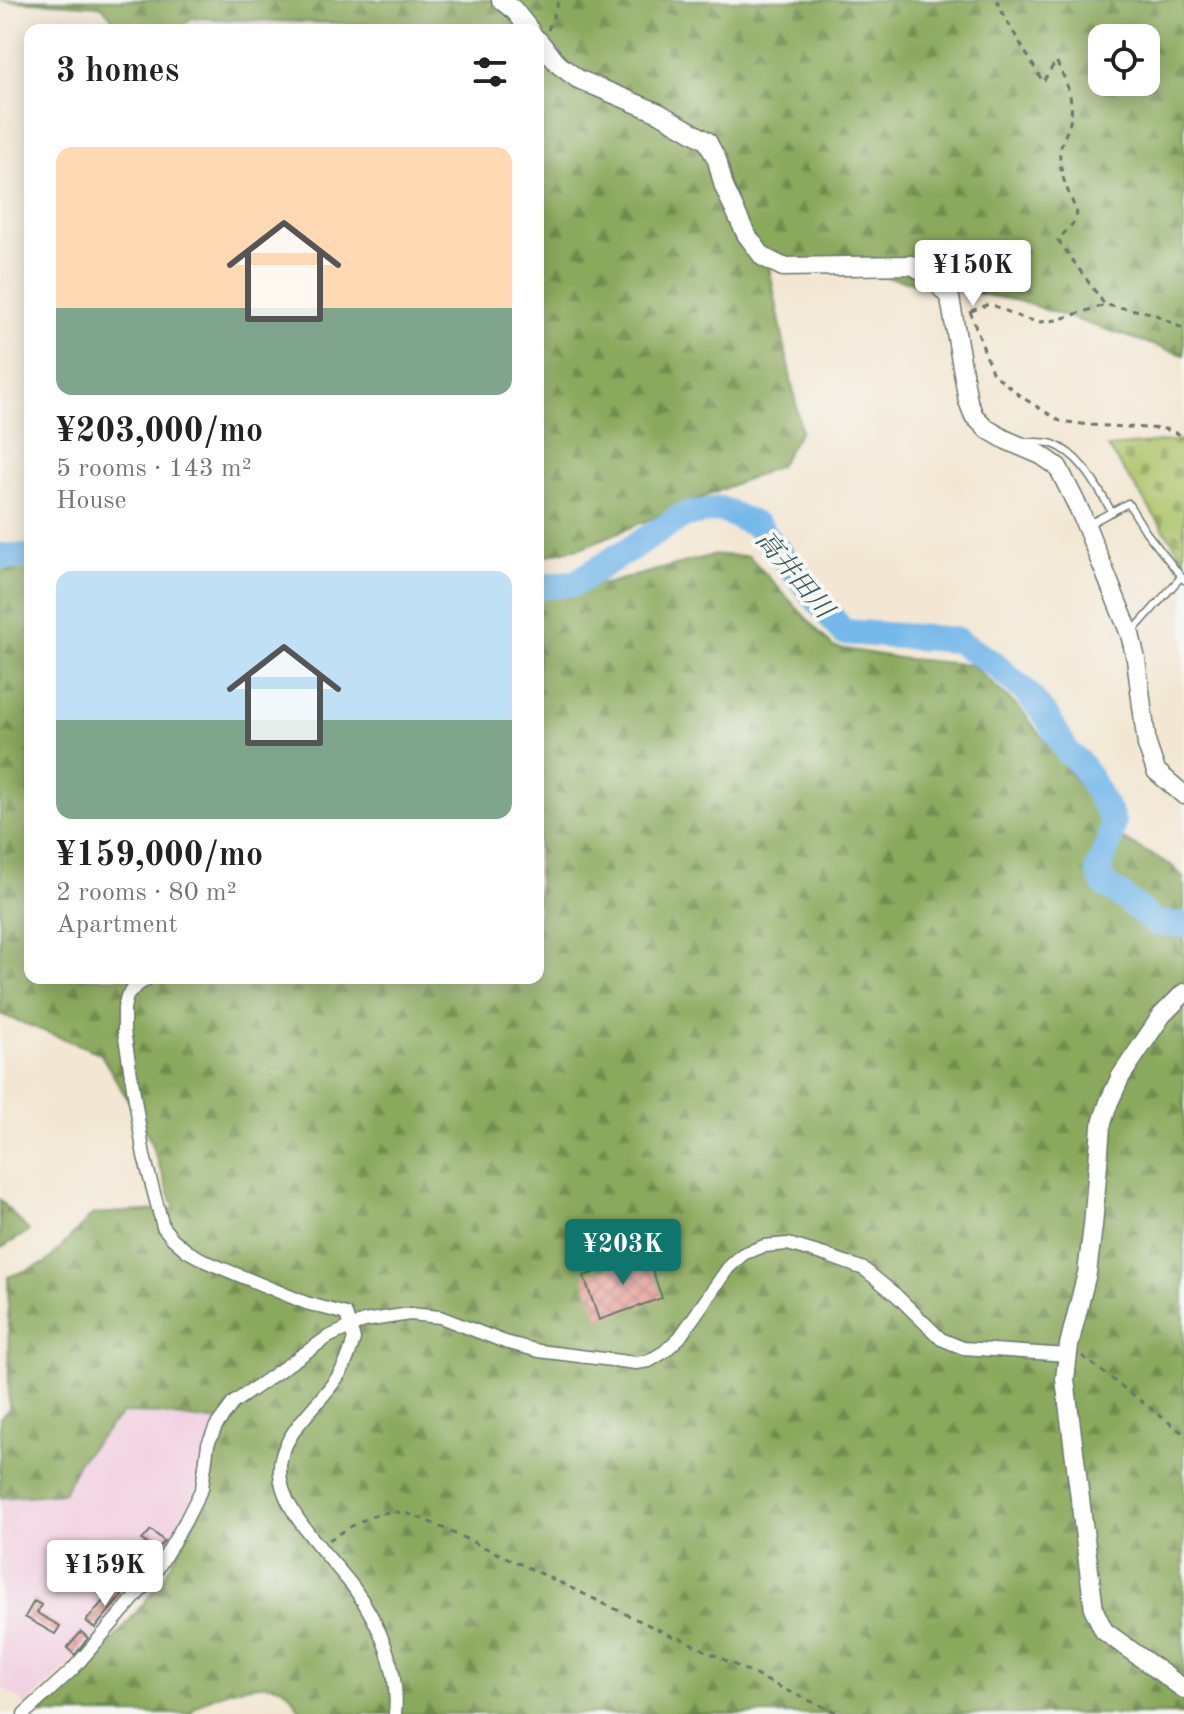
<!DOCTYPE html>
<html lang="en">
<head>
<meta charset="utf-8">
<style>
  body { margin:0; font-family:"Old Standard TT","Noto Serif JP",serif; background:#f2f2f2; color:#222; height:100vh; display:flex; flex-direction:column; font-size:30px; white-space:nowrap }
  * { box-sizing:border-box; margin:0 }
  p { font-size:26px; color:#767676 }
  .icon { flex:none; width:44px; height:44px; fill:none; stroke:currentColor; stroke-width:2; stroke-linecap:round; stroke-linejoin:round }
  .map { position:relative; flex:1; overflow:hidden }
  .side { position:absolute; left:24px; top:24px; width:520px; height:960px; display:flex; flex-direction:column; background:#fff; border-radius:16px; box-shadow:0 4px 20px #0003 }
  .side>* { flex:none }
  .tools { position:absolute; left:1088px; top:24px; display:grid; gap:16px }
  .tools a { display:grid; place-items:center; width:72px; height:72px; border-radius:16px; background:#fff; box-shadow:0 4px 20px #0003; font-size:40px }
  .price { position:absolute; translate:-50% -68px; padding:0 18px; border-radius:8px; background:#fff; color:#222; font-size:26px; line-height:52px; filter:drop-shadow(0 2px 4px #0008) }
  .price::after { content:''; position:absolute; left:50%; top:48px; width:24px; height:18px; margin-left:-12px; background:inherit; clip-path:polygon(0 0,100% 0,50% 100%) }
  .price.current { background:#0f766e; color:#fff }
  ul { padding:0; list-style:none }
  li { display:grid; align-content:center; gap:16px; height:424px; padding:0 32px }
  li span { display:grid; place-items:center; height:248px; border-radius:16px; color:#555 }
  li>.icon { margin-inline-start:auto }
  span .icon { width:144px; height:144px; fill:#fffc; stroke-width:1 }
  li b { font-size:34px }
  h2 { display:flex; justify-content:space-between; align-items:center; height:96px; padding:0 32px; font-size:34px }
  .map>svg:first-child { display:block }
  .built { fill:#f2cfe1 }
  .forest { fill:url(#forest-firs); stroke:#547348; stroke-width:2; fill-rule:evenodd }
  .cemetery { fill:url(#cemetery-stones); stroke:#66804e; stroke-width:2 }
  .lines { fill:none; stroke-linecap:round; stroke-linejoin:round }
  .river { stroke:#74b8ea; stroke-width:26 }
  .building { fill:url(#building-cross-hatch) }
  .lane-casing { stroke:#69786c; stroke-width:9 }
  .street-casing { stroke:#69786c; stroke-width:15 }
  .secondary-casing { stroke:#69786c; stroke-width:21 }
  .path { stroke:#69786c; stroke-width:3; stroke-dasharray:6 6; stroke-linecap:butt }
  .lane { stroke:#fff; stroke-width:6 }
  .street { stroke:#fff; stroke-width:12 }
  .secondary { stroke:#fff; stroke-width:18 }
  .labels { text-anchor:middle; stroke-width:8; stroke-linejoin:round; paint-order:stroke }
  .water-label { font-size:26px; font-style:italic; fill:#345c62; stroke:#f6f6f2 }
</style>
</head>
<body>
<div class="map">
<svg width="1184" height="1714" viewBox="0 0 1184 1714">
  <defs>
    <pattern id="forest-firs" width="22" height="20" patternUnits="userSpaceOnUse" patternTransform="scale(2)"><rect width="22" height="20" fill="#8aa95c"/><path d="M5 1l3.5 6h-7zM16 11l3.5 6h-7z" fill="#708b4d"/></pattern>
    <pattern id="cemetery-stones" width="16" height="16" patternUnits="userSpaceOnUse" patternTransform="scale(2)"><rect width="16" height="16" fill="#adc368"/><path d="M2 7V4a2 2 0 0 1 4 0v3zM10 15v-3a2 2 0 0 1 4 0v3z" fill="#8ca056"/></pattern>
    <pattern id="building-cross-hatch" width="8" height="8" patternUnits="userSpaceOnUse" patternTransform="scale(2)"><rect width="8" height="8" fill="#e5948e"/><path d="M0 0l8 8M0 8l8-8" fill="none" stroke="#b97a75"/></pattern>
  </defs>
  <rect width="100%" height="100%" fill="#f6f6f2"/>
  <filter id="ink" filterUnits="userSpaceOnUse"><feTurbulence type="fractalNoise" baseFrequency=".0125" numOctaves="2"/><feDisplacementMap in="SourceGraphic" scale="16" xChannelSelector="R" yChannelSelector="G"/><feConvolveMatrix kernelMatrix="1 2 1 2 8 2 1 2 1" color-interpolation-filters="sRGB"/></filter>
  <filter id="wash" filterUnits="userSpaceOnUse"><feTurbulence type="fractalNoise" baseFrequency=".006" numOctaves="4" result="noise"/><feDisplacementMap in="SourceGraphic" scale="32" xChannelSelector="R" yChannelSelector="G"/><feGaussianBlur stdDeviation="1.8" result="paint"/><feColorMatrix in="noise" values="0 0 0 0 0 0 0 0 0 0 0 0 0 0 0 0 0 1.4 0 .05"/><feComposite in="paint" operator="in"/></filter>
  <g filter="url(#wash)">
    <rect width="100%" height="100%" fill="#f3e7d3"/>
    <!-- built -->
    <path class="built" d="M122 1413 219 1422 189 1514 149 1575 72 1662 26 1705 0 1686V1499L64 1493 78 1462Z"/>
    <!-- forest -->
    <g class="forest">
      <path d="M0 0H1184V355L1019 301 767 256 801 430 779 466 583 547 538 557V30H443L438 27 192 18 177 30H122L102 6ZM1102 38H1146V82H1102Z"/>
      <path d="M713 555 749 556 833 647 899 658 972 665 1022 711 1119 837 1171 865 1184 878V1714H302C298 1707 294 1698 288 1692 271 1675 216 1692 199 1705 196 1706 192 1711 190 1714H39L96 1661 162 1581 207 1496 219 1422 160 1414 122 1413 78 1462 64 1493 0 1498V1418L9 1409 8 1277 46 1263 93 1214 175 1209 146 1130 100 1053 0 1014V560H30V978H538V582L605 584Z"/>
      <path d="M0 1200 29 1231 0 1249Z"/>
    </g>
    <!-- cemetery -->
    <path class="cemetery" d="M1181 440 1184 445V559L1108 447Z"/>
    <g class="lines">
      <!-- river -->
      <g class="river">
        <path d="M0 556 30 557"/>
        <path d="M538 587 575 583 684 515 720 509 758 526 843 632 956 640 994 664 1026 692 1047 717 1068 753 1079 762 1087 774 1109 813 1113 823 1109 842 1098 869 1103 883 1134 905 1155 923 1184 925"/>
      </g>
    </g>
    <g id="blocks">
      <!-- building -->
      <g class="building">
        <path d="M647 1255 662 1298 599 1320 584 1276Z"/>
        <path d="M151 1530 164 1541 156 1551 142 1540Z"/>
        <path d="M115 1587 123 1594 95 1628 86 1621Z"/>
        <path d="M34 1601 41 1605 37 1613 60 1626 55 1634 25 1617Z"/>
        <path d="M81 1632 88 1638 75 1655 67 1648Z"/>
      </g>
    </g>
  </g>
  <g filter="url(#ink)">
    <use href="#blocks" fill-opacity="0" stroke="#69786c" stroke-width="2"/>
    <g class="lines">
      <!-- lane casing -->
      <g class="lane-casing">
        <g id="lane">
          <path d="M1027 442C1035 442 1045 441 1053 444 1082 455 1097 487 1112 512"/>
          <path d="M1089 524 1128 503 1146 532 1184 580"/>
          <path d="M1133 631 1181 577"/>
        </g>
      </g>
      <!-- street casing -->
      <g class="street-casing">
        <g id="street">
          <path d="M148 978 135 987 127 996 124 1008V1031L144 1156 163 1227 172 1238 187 1251 207 1262 306 1303 346 1314 354 1339C351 1349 348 1359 343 1368 327 1399 289 1424 281 1459 271 1505 329 1554 354 1588 379 1623 400 1670 395 1714"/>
          <path d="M24 1714 73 1669 154 1575 185 1522 202 1488 208 1444 216 1426 233 1403 328 1337 364 1321 410 1314 440 1317 505 1342 539 1351 636 1363 649 1361 664 1352 680 1337 728 1268 743 1254 764 1246 788 1244 828 1256 864 1269 896 1295 941 1339 963 1348 1068 1355"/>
        </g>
      </g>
      <!-- secondary casing -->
      <g class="secondary-casing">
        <g id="secondary">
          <path d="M501 0 514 10 530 30"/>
          <path d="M538 40 559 65 578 79 659 113 707 141 717 160 724 187 746 234 763 257 783 267 912 265C929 274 938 283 950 298L968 401 974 416 987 429 1006 440 1041 455 1058 467 1080 511 1130 634 1136 659 1147 745 1156 771 1184 795"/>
          <path d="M1184 993 1162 1015 1121 1076 1109 1102 1101 1126 1093 1226 1087 1273 1069 1345 1065 1379 1094 1610 1104 1631 1184 1689"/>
        </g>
      </g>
      <!-- path -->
      <g class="path">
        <path d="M997 0 1004 16 1043 82 1056 61C1066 80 1075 100 1070 122 1068 132 1061 141 1060 152 1058 173 1070 195 1077 213L1075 221 1058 240 1105 305"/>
        <path d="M548 30 559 0"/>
        <path d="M970 311 992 372 1020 396 1060 421 1089 425 1165 429 1184 436"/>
        <path d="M971 311 987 305 995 306 1024 319 1041 322 1057 320 1105 305 1152 313 1184 329"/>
        <path d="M1082 1356 1184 1434"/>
        <path d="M329 1540C349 1528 372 1511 396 1512 416 1513 445 1530 464 1538 535 1570 604 1604 674 1637H678L790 1692 840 1714"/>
      </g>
      <!-- lane -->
      <use href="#lane" class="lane"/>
      <!-- street -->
      <use href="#street" class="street"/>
      <!-- secondary -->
      <use href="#secondary" class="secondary"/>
    </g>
  </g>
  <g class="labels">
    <!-- water labels -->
    <g class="water-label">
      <text transform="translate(795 574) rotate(50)" y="9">高井田川</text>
    </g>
  </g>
</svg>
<div class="tools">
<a><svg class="icon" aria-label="locate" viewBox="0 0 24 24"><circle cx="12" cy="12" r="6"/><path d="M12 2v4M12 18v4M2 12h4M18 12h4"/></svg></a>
</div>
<b class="price" style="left:973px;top:308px">¥150K</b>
<b class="price current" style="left:623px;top:1287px">¥203K</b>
<b class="price" style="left:105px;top:1608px">¥159K</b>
<section class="side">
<h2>3 homes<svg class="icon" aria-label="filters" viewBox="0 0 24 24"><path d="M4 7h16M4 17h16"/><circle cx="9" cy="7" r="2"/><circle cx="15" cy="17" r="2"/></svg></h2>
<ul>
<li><span style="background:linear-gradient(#ffd9b3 65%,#7fa58c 0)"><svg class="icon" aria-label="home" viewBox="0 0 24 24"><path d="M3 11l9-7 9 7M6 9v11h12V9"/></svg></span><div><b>¥203,000/mo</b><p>5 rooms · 143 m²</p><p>House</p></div></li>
<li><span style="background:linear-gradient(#bfe0f5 60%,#7fa58c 0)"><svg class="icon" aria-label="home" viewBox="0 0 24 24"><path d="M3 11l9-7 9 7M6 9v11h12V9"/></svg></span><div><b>¥159,000/mo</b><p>2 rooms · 80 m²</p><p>Apartment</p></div></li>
</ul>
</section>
</div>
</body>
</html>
